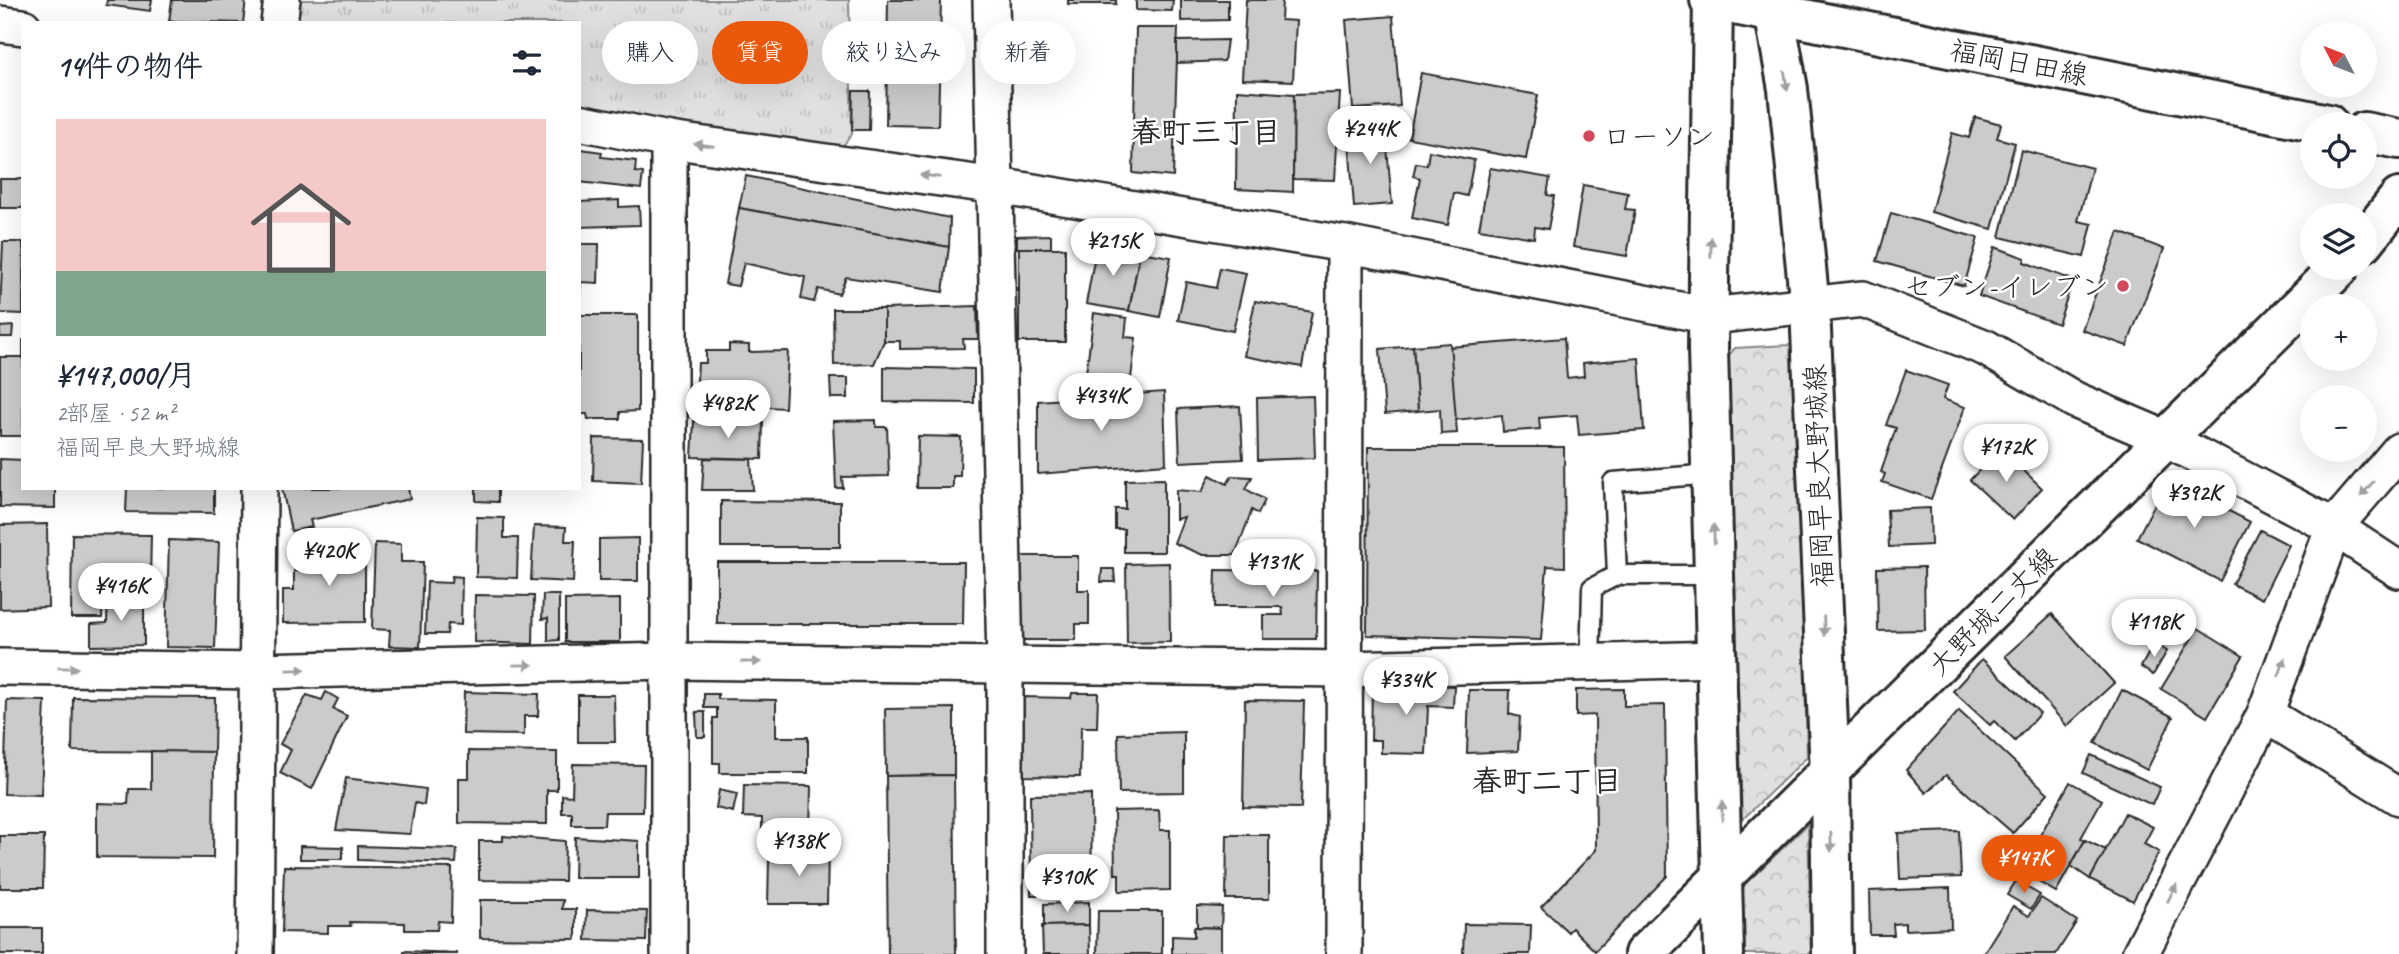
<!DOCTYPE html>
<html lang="ja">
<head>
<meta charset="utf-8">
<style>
  body { margin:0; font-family:Caveat,"Klee One",sans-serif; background:#f2f2f3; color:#1f2937; height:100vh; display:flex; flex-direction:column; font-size:26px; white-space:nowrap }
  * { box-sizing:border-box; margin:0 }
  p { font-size:23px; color:#747a83 }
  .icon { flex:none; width:38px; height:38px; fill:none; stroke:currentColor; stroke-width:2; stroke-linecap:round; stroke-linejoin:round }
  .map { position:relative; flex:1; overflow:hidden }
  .panel { position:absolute; left:21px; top:21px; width:560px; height:469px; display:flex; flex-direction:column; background:#fff; border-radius:0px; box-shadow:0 7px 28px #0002 }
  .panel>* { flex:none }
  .guide { position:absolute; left:602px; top:21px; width:665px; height:63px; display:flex; gap:14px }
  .needle { width:46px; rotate:312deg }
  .tools { position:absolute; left:2300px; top:21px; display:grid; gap:14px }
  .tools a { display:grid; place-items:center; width:77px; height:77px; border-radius:50%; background:#fff; box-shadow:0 7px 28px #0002; font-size:35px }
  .price { position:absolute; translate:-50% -60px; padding:0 16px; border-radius:24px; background:#fff; color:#222; font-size:23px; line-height:46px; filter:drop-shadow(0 2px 4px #0008) }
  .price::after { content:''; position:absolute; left:50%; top:42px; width:21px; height:16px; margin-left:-10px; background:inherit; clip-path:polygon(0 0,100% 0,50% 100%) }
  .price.active { background:#ea580c; color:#fff }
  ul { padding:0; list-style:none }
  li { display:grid; align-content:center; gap:14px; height:371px; padding:0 35px }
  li+li { border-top:2px solid #e0e1e3 }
  li span { display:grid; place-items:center; height:217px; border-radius:0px; color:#555 }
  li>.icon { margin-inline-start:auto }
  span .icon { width:126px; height:126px; fill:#fffc; stroke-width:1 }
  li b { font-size:30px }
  h2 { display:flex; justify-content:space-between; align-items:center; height:84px; padding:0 35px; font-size:30px }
  .chip { padding:0 24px; border-radius:32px; background:#fff; box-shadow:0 7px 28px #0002; font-size:24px; line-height:63px }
  .chip.active { background:#ea580c; color:#fff }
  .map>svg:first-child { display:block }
  .forest { fill:url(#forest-crowns); stroke:#868686; stroke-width:2 }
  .park { fill:url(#park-tufts); stroke:#868686; stroke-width:2 }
  .building { fill:#cbcbcb; stroke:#2b2b2b; stroke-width:2 }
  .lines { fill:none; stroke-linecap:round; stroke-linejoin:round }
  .lane-casing { stroke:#2b2b2b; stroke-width:23 }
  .street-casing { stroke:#2b2b2b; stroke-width:40 }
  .secondary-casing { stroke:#2b2b2b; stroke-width:44 }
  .primary-casing { stroke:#2b2b2b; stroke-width:44 }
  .lane { stroke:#fff; stroke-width:18 }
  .street { stroke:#fff; stroke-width:35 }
  .secondary { stroke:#fff; stroke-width:38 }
  .primary { stroke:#fff; stroke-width:38 }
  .oneway { fill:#a0a0a0 }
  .poi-dot { fill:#d1495b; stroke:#fff; stroke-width:2.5 }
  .labels { text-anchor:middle; stroke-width:5; stroke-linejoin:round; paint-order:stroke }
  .street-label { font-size:28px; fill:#2b2b2b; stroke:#fff }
  .poi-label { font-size:28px; fill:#2b2b2b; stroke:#fff; text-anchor:start }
  .neighbourhood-label { font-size:30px; font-weight:bold; fill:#2b2b2b; stroke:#fff }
</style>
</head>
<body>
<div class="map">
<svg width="2399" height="954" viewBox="0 0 2399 954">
  <defs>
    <pattern id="forest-crowns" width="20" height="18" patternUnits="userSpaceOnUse" patternTransform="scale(1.75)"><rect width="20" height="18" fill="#e0e0e0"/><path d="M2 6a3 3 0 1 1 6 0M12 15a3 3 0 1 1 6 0" fill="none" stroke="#c0c0c0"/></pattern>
    <pattern id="park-tufts" width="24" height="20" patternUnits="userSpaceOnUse" patternTransform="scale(1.75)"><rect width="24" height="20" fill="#e0e0e0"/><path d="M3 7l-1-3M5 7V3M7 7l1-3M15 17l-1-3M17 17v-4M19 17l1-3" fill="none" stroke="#c0c0c0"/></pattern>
  </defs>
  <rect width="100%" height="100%" fill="#fff"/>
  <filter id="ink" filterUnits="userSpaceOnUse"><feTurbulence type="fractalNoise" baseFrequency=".0143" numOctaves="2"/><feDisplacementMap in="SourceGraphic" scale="14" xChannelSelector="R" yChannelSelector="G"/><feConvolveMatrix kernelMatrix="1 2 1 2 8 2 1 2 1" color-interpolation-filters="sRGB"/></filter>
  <g filter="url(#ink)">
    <!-- forest -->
    <g class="forest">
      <path d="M1790 345 1798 353 1807 757 1742 820 1728 356 1735 348Z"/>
      <path d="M1808 824 1811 954H1744L1742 887Z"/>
    </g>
    <!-- park -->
    <path class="park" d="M299 0H849L852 134 838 152 579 106V23H296Z"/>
    <!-- building -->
    <g class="building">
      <path d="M107 0H152L150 11 106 5Z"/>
      <path d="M172 0H246L243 23 169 21Z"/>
      <path d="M888 0H941L938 126 886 125Z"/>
      <rect x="1068" y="0" width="48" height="4"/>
      <path d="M1136 0H1173L1172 11 1136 10Z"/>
      <path d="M1181 0H1228V20L1181 21Z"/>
      <path d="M1246 0H1282L1281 20 1296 21 1293 81 1242 79Z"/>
      <path d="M1393 16 1400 106 1353 109 1346 20Z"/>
      <path d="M1136 28H1178L1173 177 1133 173Z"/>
      <path d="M1227 40 1224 61 1177 63V41Z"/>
      <path d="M1421 73 1538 95 1526 159 1409 138Z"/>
      <path d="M1237 90 1294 94 1293 192 1236 189Z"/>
      <path d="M853 91H870L869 130H852Z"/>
      <path d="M1340 93 1335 180 1293 179 1294 94Z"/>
      <path d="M1975 117 2001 124 1997 138 2015 143 1992 229 1931 212 1952 133 1969 138Z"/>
      <path d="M1385 124 1392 204 1354 207 1348 127Z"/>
      <path d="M581 149 602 152 601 157 636 161 635 172 643 173 641 189 579 182Z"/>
      <path d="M2021 150 2092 168 2078 221 2092 224 2084 257 2000 237Z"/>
      <path d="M1429 151 1474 160 1467 196 1454 193 1448 225 1412 218 1420 178 1413 176 1416 163 1427 165Z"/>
      <path d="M1490 168 1550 178 1547 195 1554 196 1548 229 1535 227 1534 238 1479 229Z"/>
      <path d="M746 176 950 218 949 247 739 208Z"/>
      <rect x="0" y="179" width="23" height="29"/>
      <path d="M1583 185 1628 193 1625 209 1635 210 1627 256 1573 247Z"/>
      <path d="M619 200V207L639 206 640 225 579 227V202Z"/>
      <path d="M739 208 949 247 943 292 846 277 839 294 818 289 814 302 801 299 805 277 744 263 738 286 725 284Z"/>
      <path d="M1891 213 1978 238 1964 286 1877 261Z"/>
      <path d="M2119 232 2164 249 2127 346 2082 330Z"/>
      <path d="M1051 235V248H1017V236Z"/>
      <path d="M3 242H23V314L0 313Z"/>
      <path d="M579 244H599L598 283 581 282 580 297Z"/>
      <path d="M1097 244 1140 252 1129 311 1086 304Z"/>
      <path d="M1995 247 2025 258 2024 262 2073 280 2058 324 1979 296Z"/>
      <rect x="1019" y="248" width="46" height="94"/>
      <path d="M1140 252 1171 257 1160 317 1129 311Z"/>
      <path d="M1220 268 1246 273 1233 331 1178 320 1186 282 1216 288Z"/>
      <path d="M1255 301 1312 312 1302 367 1244 356Z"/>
      <path d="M977 306 978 339H963L964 348 900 349V341H884V309Z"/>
      <path d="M833 309H884V341L874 364 834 365Z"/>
      <path d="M1094 313 1127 318 1125 337 1136 338 1131 378 1086 373Z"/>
      <path d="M579 315H638V411L620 412V419H588L587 414H579Z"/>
      <path d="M13 326 12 337H0V327Z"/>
      <path d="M1564 338 1567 378 1584 376 1583 363 1639 358 1644 430 1579 435 1577 415 1539 418 1540 429 1503 432 1502 415 1455 420 1449 347Z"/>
      <path d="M23 339V436H0V357H23Z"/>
      <path d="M1450 343 1457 433 1441 434 1440 409 1418 411 1413 346Z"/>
      <path d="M729 344 749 345V352L788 351 785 408 713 404 714 396H696L698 363H706V351H729Z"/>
      <path d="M1413 346 1418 411 1385 414 1380 349Z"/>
      <path d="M884 367 974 369V403L884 402Z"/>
      <path d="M1906 370 1948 385 1943 399 1965 407 1931 499 1882 482 1885 474 1881 472 1896 428 1886 425Z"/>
      <path d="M830 378H848V398H831Z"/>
      <path d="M1164 392 1166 464 1038 474V401Z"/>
      <path d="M1313 396 1315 458 1258 460 1257 398Z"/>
      <path d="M1240 406 1243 459 1180 462 1178 409Z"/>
      <path d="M876 420V427H887L889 476 842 477 843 488H836L833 421Z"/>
      <path d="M694 421 763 422 762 459 692 457Z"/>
      <path d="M918 436 961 437 960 476H953V488H917Z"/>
      <path d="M594 438 643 439 641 483 593 481Z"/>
      <path d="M1368 447H1564L1565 567 1547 566 1541 640 1367 635Z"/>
      <path d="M2000 448 2042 488 2013 520 1970 480Z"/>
      <path d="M704 458 751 459 753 490H702Z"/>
      <path d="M0 459 23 460V488H55V508L0 507Z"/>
      <path d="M1210 475 1227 484 1232 476 1252 477 1246 489 1265 500 1258 514 1252 510 1235 555H1203L1174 543 1184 517 1176 519V490L1202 492Z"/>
      <path d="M1164 479V552H1124V529H1115V509H1125V480Z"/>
      <path d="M2168 479 2250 522 2220 581 2137 538Z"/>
      <path d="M127 488H214V513L126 512Z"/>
      <path d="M282 488H408L410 499 310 520 312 527 291 531Z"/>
      <path d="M476 488H512H498V502L476 501Z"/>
      <path d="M721 501 840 502V547H721Z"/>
      <path d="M1930 508 1931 545 1889 547 1887 510Z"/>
      <path d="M477 517 504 518V538H518L517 578 476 577Z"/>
      <path d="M47 524 48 607 0 609V525Z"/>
      <path d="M534 526 566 527 565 541H575L573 582 531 580Z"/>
      <path d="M2260 530 2289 545 2262 599 2232 584Z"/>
      <path d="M72 534 151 535 150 582H103L102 618H71Z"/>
      <path d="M638 538V581H599V539Z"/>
      <path d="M169 540 219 542 215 648 166 647Z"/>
      <path d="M375 543 401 544V562H423L420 647 389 646 390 630 372 629Z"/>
      <path d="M316 546H365V622L283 623V590H294V571H316Z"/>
      <path d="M1018 556H1078V590H1089V624H1076V640H1018Z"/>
      <path d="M717 562H964L963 624H717Z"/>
      <path d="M1169 563 1170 642 1127 643 1126 564Z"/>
      <path d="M1924 567 1925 630 1878 631 1877 568Z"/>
      <path d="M1102 569H1114L1115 582H1101Z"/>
      <path d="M1216 570 1317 571 1316 639H1263V615H1283L1282 607H1215Z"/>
      <path d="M452 576 462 577 461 625 448 624 447 634H425L427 582 451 583Z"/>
      <path d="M144 595V645L91 646V624L107 623 108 596Z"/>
      <path d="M475 595 534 596 533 644 474 642Z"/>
      <path d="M543 595H559V640L548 641V618L542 619Z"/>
      <path d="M620 599V642H565V600Z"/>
      <path d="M2052 614 2114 683 2067 726 2005 656Z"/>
      <path d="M2198 628 2243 656 2207 717 2161 689Z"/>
      <path d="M2154 643 2167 651 2153 675 2141 667Z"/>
      <path d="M1982 659 2040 713 2015 741 1994 721 1990 725 1953 691Z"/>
      <path d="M1410 684 1454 686 1453 707 1428 706 1426 754 1381 753V740H1371L1372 690 1410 691Z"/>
      <path d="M1624 689V706L1665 705 1667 876 1595 951 1572 928 1568 932 1541 907 1596 850 1595 715 1576 716V690Z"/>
      <path d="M1469 690H1510L1509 714 1520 717 1518 751 1467 753Z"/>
      <path d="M2122 690 2173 717 2147 770 2095 743Z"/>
      <path d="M326 692 338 699 333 709 347 716 312 789 280 773 291 750 280 744 307 695 322 700Z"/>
      <path d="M464 692 539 694 538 716H524V735L463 734Z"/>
      <path d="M1072 693H1098L1097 727H1081L1080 777 1020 776 1022 697 1071 698Z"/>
      <path d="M704 694H718V699L776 700V737H808V773H720V763H713V718H717V708H704Z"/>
      <path d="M578 695H614L615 742H578Z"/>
      <path d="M73 697 215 698 214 752 72 751Z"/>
      <path d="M7 700 45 701 41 795 4 794Z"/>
      <path d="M1245 700 1304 701 1301 808 1243 807Z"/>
      <path d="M954 708V775L886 776 885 709Z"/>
      <path d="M1959 711 2048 793 2013 833 1946 775 1926 793 1906 770Z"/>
      <path d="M696 712H705V737H697Z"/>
      <path d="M1184 732V792L1119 793 1118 734Z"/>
      <path d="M151 751 214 752 213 858 97 857V803L128 804 129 789H151Z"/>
      <path d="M469 751 557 752V790H547V824L459 823V778H469Z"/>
      <path d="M2091 755 2160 787 2152 805 2083 773Z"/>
      <path d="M573 764 644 765 643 812H605L604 825H572V813H562V795L572 796Z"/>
      <path d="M954 775 956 954H888L886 776Z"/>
      <path d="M346 778 426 789 424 805 415 803 410 834 336 830Z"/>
      <path d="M2070 782 2102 800 2081 838 2085 840 2056 892 2020 871Z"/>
      <path d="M744 785 811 786 810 832 762 831V818L743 817Z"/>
      <path d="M719 790 737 794 733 812 716 808Z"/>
      <path d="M1091 794 1092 895H1031L1030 795Z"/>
      <path d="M1159 810 1160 830H1170V890L1119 891V874H1115L1114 811Z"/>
      <path d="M2125 813 2153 827 2144 844 2159 852 2133 901 2090 879Z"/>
      <path d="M1959 831 1961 877 1900 879 1898 833Z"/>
      <path d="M1227 835H1269V899H1226Z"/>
      <path d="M0 836H44L43 888H0Z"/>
      <path d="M503 836 565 841 564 881 479 880V841H503Z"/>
      <path d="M575 837 639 841V878H574Z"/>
      <path d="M2085 840 2106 850 2090 879 2071 866Z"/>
      <path d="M300 846 343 847V859H300Z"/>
      <path d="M358 846 457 849 456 863 358 860Z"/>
      <path d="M788 850H828L827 904H768L769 861H787Z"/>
      <path d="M284 866 452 868 451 922 438 921 437 930H405V923L350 922 351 926H328V933L282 932Z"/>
      <path d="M2016 881 2040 895 2031 909 2007 895Z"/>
      <path d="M1950 888 1951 928 1905 930V923L1893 924 1894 935H1870L1869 891Z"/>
      <path d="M2041 898 2077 921 2056 954H1983L2013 906 2029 916Z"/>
      <path d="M480 900H563L562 909H576V939L480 938Z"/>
      <path d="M1089 902V925L1044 926V904Z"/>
      <path d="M1197 906 1222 907 1221 928 1197 927Z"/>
      <path d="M587 910 647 911 646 941 586 940Z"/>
      <path d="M1098 911H1162V954H1097Z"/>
      <path d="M1464 924 1531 925 1530 954H1463Z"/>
      <path d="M1089 925 1090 954H1043L1042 926Z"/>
      <path d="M1194 927 1221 928V954H1172V936L1194 937Z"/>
      <rect x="0" y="928" width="42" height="26"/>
      <path d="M404 951 457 953V954H404Z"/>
    </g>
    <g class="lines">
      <!-- lane casing -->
      <g class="lane-casing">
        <g id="lane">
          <path d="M1617 575 1613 482 1712 474"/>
          <path d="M1590 664 1592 588 1617 575H1716"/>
        </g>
      </g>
      <!-- street casing -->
      <g class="street-casing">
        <g id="street">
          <path d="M991 0 1005 666V954"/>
          <path d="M279 23 282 0"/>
          <path d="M0 24 23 27"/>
          <path d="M579 122 669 140 997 186 1345 244 1710 316 1863 299 1986 348 2075 400 2164 438 2334 527 2399 570"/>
          <path d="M0 667 257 671 670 661 1347 669 1717 659"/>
          <path d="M2265 714 2399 797"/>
          <path d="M255 954 259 488"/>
          <path d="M669 954V140"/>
          <path d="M1344 954 1345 244"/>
          <path d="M2140 954 2265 714 2334 527 2399 451"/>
        </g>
      </g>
      <!-- secondary casing -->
      <g class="secondary-casing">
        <g id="secondary">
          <path d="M1710 0 2328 124"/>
          <path d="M2364 132 2399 139"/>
        </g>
      </g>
      <!-- primary casing -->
      <g class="primary-casing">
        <g id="primary">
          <path d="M1713 0 1708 349 1724 954"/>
          <path d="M1772 0 1788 89 1810 307 1830 773 1832 954"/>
          <path d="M2364 242 2399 198"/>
          <path d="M1644 954 2339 268"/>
        </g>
      </g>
      <!-- lane -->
      <use href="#lane" class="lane"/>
      <!-- street -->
      <use href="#street" class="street"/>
      <!-- secondary -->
      <use href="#secondary" class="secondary"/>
      <!-- primary -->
      <use href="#primary" class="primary"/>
    </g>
    <!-- one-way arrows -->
    <defs><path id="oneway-solid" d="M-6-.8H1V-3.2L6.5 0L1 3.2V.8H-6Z" transform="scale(1.75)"/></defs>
    <g class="oneway">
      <use href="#oneway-solid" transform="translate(1786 81) rotate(81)"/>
      <use href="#oneway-solid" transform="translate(704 145) rotate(-172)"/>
      <use href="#oneway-solid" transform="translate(930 176) rotate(-172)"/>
      <use href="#oneway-solid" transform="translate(1711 247) rotate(-89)"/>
      <use href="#oneway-solid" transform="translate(2367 489) rotate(131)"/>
      <use href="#oneway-solid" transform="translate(1714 534) rotate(-92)"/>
      <use href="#oneway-solid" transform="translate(1824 626) rotate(88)"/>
      <use href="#oneway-solid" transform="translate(751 662) rotate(1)"/>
      <use href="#oneway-solid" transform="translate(523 665) rotate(-1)"/>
      <use href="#oneway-solid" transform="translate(2282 667) rotate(-70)"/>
      <use href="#oneway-solid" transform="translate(68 668) rotate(1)"/>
      <use href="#oneway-solid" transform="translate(296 670) rotate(-1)"/>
      <use href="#oneway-solid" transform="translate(1722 811) rotate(-91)"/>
      <use href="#oneway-solid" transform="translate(1831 842) rotate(89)"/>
      <use href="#oneway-solid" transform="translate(2172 893) rotate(-63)"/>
    </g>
  </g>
  <!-- markers -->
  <g class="poi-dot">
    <circle cx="1589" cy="136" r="7"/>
    <circle cx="2123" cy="286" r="7"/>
  </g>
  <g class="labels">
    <!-- street labels -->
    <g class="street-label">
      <text transform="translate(2019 62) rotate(11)" y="10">福岡日田線</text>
      <text transform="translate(1818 476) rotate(-92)" y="10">福岡早良大野城線</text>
      <text transform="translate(1992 611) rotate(-45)" y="10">大野城二丈線</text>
    </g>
    <!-- poi labels -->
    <g class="poi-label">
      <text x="1603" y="146">ローソン</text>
      <text x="2109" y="296" text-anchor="end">セブン-イレブン</text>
    </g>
    <!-- neighbourhood labels -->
    <g class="neighbourhood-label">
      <text x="1206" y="142">春町三丁目</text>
      <text x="1547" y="791">春町二丁目</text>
    </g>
  </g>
</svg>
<div class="tools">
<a><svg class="needle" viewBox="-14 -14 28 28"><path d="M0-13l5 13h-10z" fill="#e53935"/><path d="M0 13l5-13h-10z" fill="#747a83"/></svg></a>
<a><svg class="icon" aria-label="locate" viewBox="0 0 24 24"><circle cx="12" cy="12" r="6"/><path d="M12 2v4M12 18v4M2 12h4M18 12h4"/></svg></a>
<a><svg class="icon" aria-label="layers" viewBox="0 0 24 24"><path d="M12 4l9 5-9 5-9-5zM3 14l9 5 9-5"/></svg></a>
<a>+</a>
<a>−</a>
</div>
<b class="price" style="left:1370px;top:166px">¥244K</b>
<b class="price" style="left:1113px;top:278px">¥215K</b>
<b class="price" style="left:1101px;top:433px">¥434K</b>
<b class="price" style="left:728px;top:440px">¥482K</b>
<b class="price" style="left:2006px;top:484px">¥172K</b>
<b class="price" style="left:2194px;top:530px">¥392K</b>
<b class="price" style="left:329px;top:588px">¥420K</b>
<b class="price" style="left:1273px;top:599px">¥131K</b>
<b class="price" style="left:121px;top:623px">¥416K</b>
<b class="price" style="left:2154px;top:659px">¥118K</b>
<b class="price" style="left:1406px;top:717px">¥334K</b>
<b class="price" style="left:799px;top:878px">¥138K</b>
<b class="price active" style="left:2024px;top:895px">¥147K</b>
<b class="price" style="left:1067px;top:914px">¥310K</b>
<div class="guide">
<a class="chip">購入</a>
<a class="chip active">賃貸</a>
<a class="chip">絞り込み</a>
<a class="chip">新着</a>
</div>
<section class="panel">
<h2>14件の物件<svg class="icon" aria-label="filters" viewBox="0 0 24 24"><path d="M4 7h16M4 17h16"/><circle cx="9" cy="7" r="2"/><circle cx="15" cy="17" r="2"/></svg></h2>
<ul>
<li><span style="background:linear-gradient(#f6c9c9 70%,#7fa58c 0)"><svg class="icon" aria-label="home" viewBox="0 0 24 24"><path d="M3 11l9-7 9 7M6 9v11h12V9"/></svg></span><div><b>¥147,000/月</b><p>2部屋 · 52 m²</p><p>福岡早良大野城線</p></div></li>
</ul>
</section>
</div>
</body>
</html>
